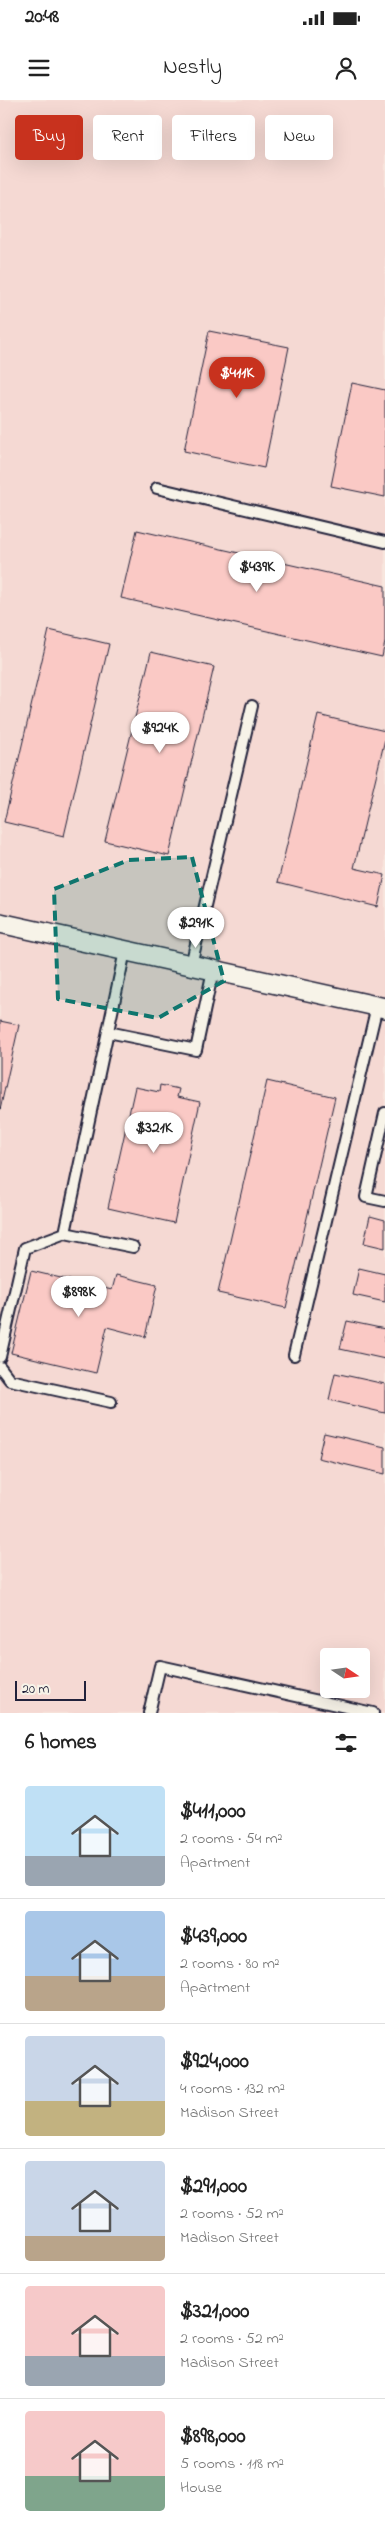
<!DOCTYPE html>
<html lang="en">
<head>
<meta charset="utf-8">
<style>
  body { margin:0; font-family:"Indie Flower",sans-serif; background:#f6f6f6; color:#222; height:100vh; display:flex; flex-direction:column; font-size:19px; white-space:nowrap }
  * { box-sizing:border-box; margin:0 }
  p { font-size:16px; color:#767676 }
  .icon { flex:none; width:28px; height:28px; fill:none; stroke:currentColor; stroke-width:2; stroke-linecap:round; stroke-linejoin:round }
  .map { position:relative; height:1613px; overflow:hidden }
  .drawer { display:flex; flex-direction:column; background:#fff; flex:1 }
  .drawer>* { flex:none }
  .hud { position:absolute; left:15px; top:15px; width:355px; height:45px; display:flex; gap:10px }
  .needle { width:32px; rotate:103deg }
  .controls { position:absolute; left:320px; top:1548px; display:grid; gap:10px }
  .controls a { display:grid; place-items:center; width:50px; height:50px; border-radius:5px; background:#fff; box-shadow:0 5px 20px #0002; font-size:25px }
  .scale { position:absolute; left:15px; bottom:12px; width:71px; box-sizing:border-box; padding-left:5px; border:2px solid #22223b; border-top:0; font-size:14px; line-height:18px; white-space:nowrap; color:#22223b; -webkit-text-stroke:4px #f7f3e8; paint-order:stroke }
  .price { position:absolute; translate:-50% -42px; padding:0 11px; border-radius:18px; background:#fff; color:#222; font-size:16px; line-height:32px; filter:drop-shadow(0 1px 2px #0008) }
  .price::after { content:''; position:absolute; left:50%; top:30px; width:15px; height:11px; margin-left:-8px; background:inherit; clip-path:polygon(0 0,100% 0,50% 100%) }
  .price.current { background:#c8321e; color:#fff }
  ul { padding:0; list-style:none }
  li { display:flex; align-items:center; gap:15px; height:125px; padding:0 25px }
  li+li { border-top:1px solid #e0e0e0 }
  li span { display:grid; place-items:center; flex:none; width:140px; height:100px; border-radius:5px; color:#555 }
  li>.icon { margin-inline-start:auto }
  span .icon { width:60px; height:60px; fill:#fffc; stroke-width:1 }
  li b { font-size:21px }
  h2 { display:flex; justify-content:space-between; align-items:center; height:60px; padding:0 25px; font-size:21px }
  .chip { padding:0 18px; border-radius:5px; background:#fff; box-shadow:0 5px 20px #0002; font-size:18px; line-height:45px }
  .chip.current { background:#c8321e; color:#fff }
  .status { display:flex; justify-content:space-between; align-items:center; height:35px; padding:0 25px; background:#fff; direction:ltr }
  .status svg { height:14px; fill:currentColor }
  header { display:flex; justify-content:space-between; align-items:center; height:65px; padding:0 25px; background:#fff; font-size:22px; font-weight:600 }
  .map>svg:first-child { display:block }
  .built { fill:#f5d9d3; fill-rule:evenodd }
  .building { fill:#fac9c5; stroke:#22223b }
  .lines { fill:none; stroke-linecap:round; stroke-linejoin:round }
  .lane-casing { stroke:#22223b; stroke-width:14 }
  .street-casing { stroke:#22223b; stroke-width:22 }
  .lane { stroke:#f7f3e8; stroke-width:10 }
  .street { stroke:#f7f3e8; stroke-width:19 }
  .marked { fill:#0f766e; fill-opacity:0.2; stroke:#0f766e; stroke-width:4; stroke-dasharray:10 6; stroke-linejoin:round }
</style>
</head>
<body>
<div class="status"><b>20:48</b><svg viewBox="0 0 49 12"><path d="M0 12V9h3v3zM5 12V6h3v6zM10 12V3h3v9zM15 12V0h3v12zM26 1h20v11H26zM47 4h2v5h-2z"/></svg></div>
<header><svg class="icon" aria-label="menu" viewBox="0 0 24 24"><path d="M4 6h16M4 12h16M4 18h16"/></svg>Nestly<svg class="icon" aria-label="person" viewBox="0 0 24 24"><circle cx="12" cy="8" r="4"/><path d="M4 21q1-7 8-7t8 7"/></svg></header>
<div class="map">
<svg width="385" height="1613" viewBox="0 0 385 1613">
  <rect width="100%" height="100%" fill="#f8e6de"/>
  <filter id="ink" filterUnits="userSpaceOnUse"><feTurbulence type="fractalNoise" baseFrequency=".02" numOctaves="2"/><feDisplacementMap in="SourceGraphic" scale="10" xChannelSelector="R" yChannelSelector="G"/><feConvolveMatrix kernelMatrix="1 2 1 2 8 2 1 2 1" color-interpolation-filters="sRGB"/></filter>
  <g filter="url(#ink)">
    <!-- built -->
    <path class="built" d="M0 0H385V1613H0ZM329 1556H361V1589H329Z"/>
    <!-- building -->
    <g class="building">
      <path d="M209 231 289 247 264 368 184 351Z"/>
      <path d="M352 283 385 290V397L331 386Z"/>
      <path d="M137 430 385 486V542L382 557 121 498Z"/>
      <path d="M49 530 109 544 64 736 4 722Z"/>
      <path d="M151 552 214 567 169 756 105 741Z"/>
      <path d="M318 615 385 631V639L354 768 385 775 378 807 278 782Z"/>
      <path d="M0 921 19 925 0 1010Z"/>
      <path d="M267 981 335 997 286 1208 218 1193Z"/>
      <path d="M160 985 179 989 177 997 200 1002 174 1123 108 1108 135 987 159 992Z"/>
      <path d="M370 1116 385 1120V1148L364 1143Z"/>
      <path d="M359 1168 385 1174V1202L353 1195Z"/>
      <path d="M31 1171 112 1190 116 1175 157 1185 145 1237 107 1227 96 1273 11 1253Z"/>
      <path d="M347 1221 385 1229V1259L340 1249Z"/>
      <path d="M335 1273 385 1284V1313L329 1300Z"/>
      <path d="M324 1333 385 1347V1374L318 1358Z"/>
    </g>
    <g class="lines">
      <!-- lane casing -->
      <g class="lane-casing">
        <g id="lane">
          <path d="M157 388 385 442"/>
          <path d="M191 865 252 606"/>
          <path d="M108 932 196 950 213 870"/>
          <path d="M385 1013 366 1097 385 1101"/>
          <path d="M65 1133 133 1147"/>
          <path d="M294 1255 377 906"/>
          <path d="M0 1257 25 1148 65 1133 125 851"/>
          <path d="M0 1267 10 1280 111 1302"/>
          <path d="M149 1613 160 1566 373 1613"/>
        </g>
      </g>
      <!-- street casing -->
      <g class="street-casing">
        <path id="street" d="M0 823 385 908"/>
      </g>
      <!-- lane -->
      <use href="#lane" class="lane"/>
      <!-- street -->
      <use href="#street" class="street"/>
    </g>
  </g>
  <!-- marked area -->
  <path class="marked" d="M192 757 224 881 158 918 58 899 54 789 129 760Z"/>
</svg>
<div class="controls">
<a><svg class="needle" viewBox="-14 -14 28 28"><path d="M0-13l5 13h-10z" fill="#e53935"/><path d="M0 13l5-13h-10z" fill="#767676"/></svg></a>
</div>
<div class="scale">20 m</div>
<b class="price current" style="left:237px;top:299px">$411K</b>
<b class="price" style="left:257px;top:493px">$439K</b>
<b class="price" style="left:160px;top:654px">$924K</b>
<b class="price" style="left:196px;top:849px">$291K</b>
<b class="price" style="left:154px;top:1054px">$321K</b>
<b class="price" style="left:79px;top:1218px">$898K</b>
<div class="hud">
<a class="chip current">Buy</a>
<a class="chip">Rent</a>
<a class="chip">Filters</a>
<a class="chip">New</a>
</div>
</div>
<section class="drawer">
<h2>6 homes<svg class="icon" aria-label="filters" viewBox="0 0 24 24"><path d="M4 7h16M4 17h16"/><circle cx="9" cy="7" r="2"/><circle cx="15" cy="17" r="2"/></svg></h2>
<ul>
<li><span style="background:linear-gradient(#bfe0f5 70%,#9aa5b1 0)"><svg class="icon" aria-label="home" viewBox="0 0 24 24"><path d="M3 11l9-7 9 7M6 9v11h12V9"/></svg></span><div><b>$411,000</b><p>2 rooms · 54 m²</p><p>Apartment</p></div></li>
<li><span style="background:linear-gradient(#a9c7e8 65%,#b9a48a 0)"><svg class="icon" aria-label="home" viewBox="0 0 24 24"><path d="M3 11l9-7 9 7M6 9v11h12V9"/></svg></span><div><b>$439,000</b><p>2 rooms · 80 m²</p><p>Apartment</p></div></li>
<li><span style="background:linear-gradient(#c9d6e8 65%,#c2b280 0)"><svg class="icon" aria-label="home" viewBox="0 0 24 24"><path d="M3 11l9-7 9 7M6 9v11h12V9"/></svg></span><div><b>$924,000</b><p>4 rooms · 132 m²</p><p>Madison Street</p></div></li>
<li><span style="background:linear-gradient(#c9d6e8 75%,#b9a48a 0)"><svg class="icon" aria-label="home" viewBox="0 0 24 24"><path d="M3 11l9-7 9 7M6 9v11h12V9"/></svg></span><div><b>$291,000</b><p>2 rooms · 52 m²</p><p>Madison Street</p></div></li>
<li><span style="background:linear-gradient(#f6c9c9 70%,#9aa5b1 0)"><svg class="icon" aria-label="home" viewBox="0 0 24 24"><path d="M3 11l9-7 9 7M6 9v11h12V9"/></svg></span><div><b>$321,000</b><p>2 rooms · 52 m²</p><p>Madison Street</p></div></li>
<li><span style="background:linear-gradient(#f6c9c9 65%,#7fa58c 0)"><svg class="icon" aria-label="home" viewBox="0 0 24 24"><path d="M3 11l9-7 9 7M6 9v11h12V9"/></svg></span><div><b>$898,000</b><p>5 rooms · 118 m²</p><p>House</p></div></li>
</ul>
</section>
</body>
</html>
